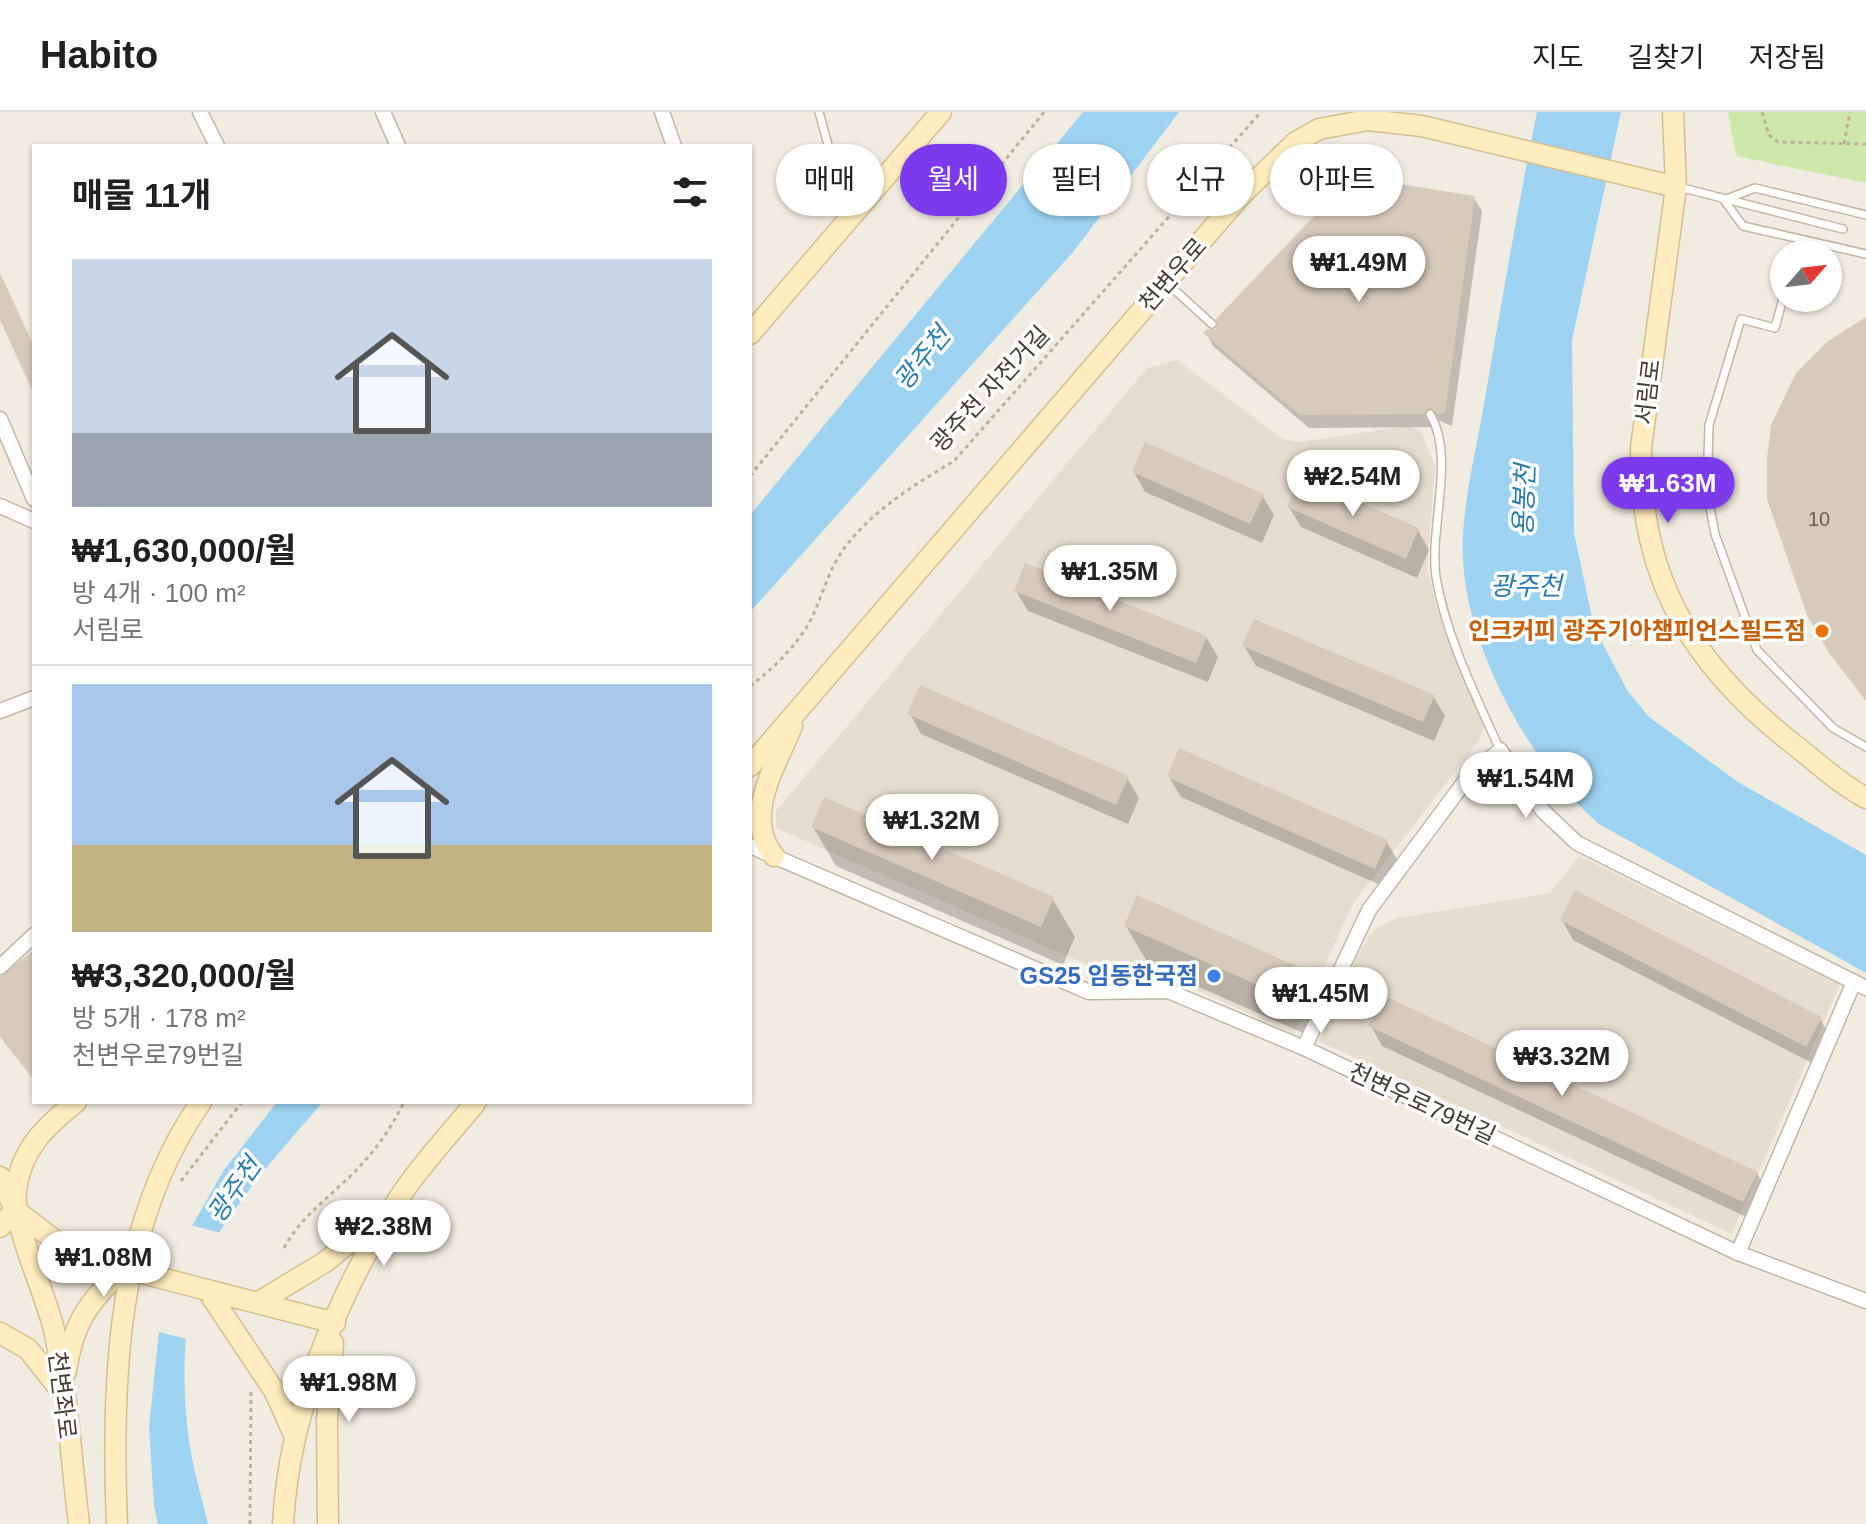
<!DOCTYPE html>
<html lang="ko">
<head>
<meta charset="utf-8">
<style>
  body { margin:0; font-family:Helvetica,"Noto Sans KR",sans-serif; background:#f6f6f6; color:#202124; height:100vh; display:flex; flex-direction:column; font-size:30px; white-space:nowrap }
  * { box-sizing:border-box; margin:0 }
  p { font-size:26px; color:#757577 }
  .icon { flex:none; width:44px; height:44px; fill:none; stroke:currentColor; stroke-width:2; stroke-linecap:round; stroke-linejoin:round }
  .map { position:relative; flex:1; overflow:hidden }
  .drawer { position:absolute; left:32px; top:32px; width:720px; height:960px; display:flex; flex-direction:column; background:#fff; border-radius:0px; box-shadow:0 2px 6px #0004 }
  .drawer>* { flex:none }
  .top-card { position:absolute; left:776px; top:32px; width:760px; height:72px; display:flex; gap:16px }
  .needle { width:52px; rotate:62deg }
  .controls { position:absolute; left:1770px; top:128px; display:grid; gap:16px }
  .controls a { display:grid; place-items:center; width:72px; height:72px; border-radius:50%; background:#fff; box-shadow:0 2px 6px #0004; font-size:40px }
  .price { position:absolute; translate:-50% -68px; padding:0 18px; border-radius:28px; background:#fff; color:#222; font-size:26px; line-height:52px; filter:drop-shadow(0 2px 4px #0008) }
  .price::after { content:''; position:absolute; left:50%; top:48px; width:24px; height:18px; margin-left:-12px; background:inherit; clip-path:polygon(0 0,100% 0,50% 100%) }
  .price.on { background:#7c3aed; color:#fff }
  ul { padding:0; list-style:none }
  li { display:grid; align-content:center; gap:16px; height:424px; padding:0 40px }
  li+li { border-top:2px solid #e0e0e0 }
  li span { display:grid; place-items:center; height:248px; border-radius:0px; color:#555 }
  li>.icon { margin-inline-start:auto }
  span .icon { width:144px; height:144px; fill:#fffc; stroke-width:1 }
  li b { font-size:34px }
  h2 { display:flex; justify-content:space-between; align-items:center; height:96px; padding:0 40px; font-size:34px }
  .chip { padding:0 28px; border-radius:36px; background:#fff; box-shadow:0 2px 6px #0004; font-size:28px; line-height:72px }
  .chip.on { background:#7c3aed; color:#fff }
  header { display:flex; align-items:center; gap:48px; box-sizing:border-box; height:112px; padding:0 40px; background:#fff; border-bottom:2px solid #e0e0e0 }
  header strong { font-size:38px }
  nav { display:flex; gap:44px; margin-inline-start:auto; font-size:28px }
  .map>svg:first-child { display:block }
  .residential { fill:#e5ded0 }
  .green { fill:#cee7aa }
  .water { fill:#9dd2f0 }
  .pier { fill:#f1ece2 }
  .shadow { fill:#0003 }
  .building { fill:#d6cabb }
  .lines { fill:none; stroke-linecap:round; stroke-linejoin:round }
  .lane-casing { stroke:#c0b6a8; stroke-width:10 }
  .street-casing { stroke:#c0b6a8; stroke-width:17 }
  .secondary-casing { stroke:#d3be91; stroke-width:23 }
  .path { stroke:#bfaf96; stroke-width:3; stroke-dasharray:4 4; stroke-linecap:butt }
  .lane { stroke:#fff; stroke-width:7 }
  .street { stroke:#fff; stroke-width:14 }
  .secondary { stroke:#ffedbf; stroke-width:20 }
  .secondary-bridge-casing { stroke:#d3be91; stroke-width:23; stroke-linecap:butt }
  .secondary-bridge { stroke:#ffedbf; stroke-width:20 }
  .food-dot { fill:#e8710a; stroke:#fff; stroke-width:3 }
  .shop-dot { fill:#3f7fe0; stroke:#fff; stroke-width:3 }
  .labels { text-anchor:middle; stroke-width:7; stroke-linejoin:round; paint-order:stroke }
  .number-label { font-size:20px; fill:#686055 }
  .street-label { font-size:24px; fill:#433c33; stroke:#fff }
  .food-label { font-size:24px; font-weight:bold; fill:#c56008; stroke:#fff; text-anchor:end }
  .shop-label { font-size:24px; font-weight:bold; fill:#366cbe; stroke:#fff; text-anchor:end }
  .water-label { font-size:26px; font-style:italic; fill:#2c7daf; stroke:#fff }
</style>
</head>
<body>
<header>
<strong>Habito</strong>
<nav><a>지도</a><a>길찾기</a><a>저장됨</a></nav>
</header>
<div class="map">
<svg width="1866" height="1412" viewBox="0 0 1866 1412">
  <rect width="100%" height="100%" fill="#f1ece2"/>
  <!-- residential -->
  <g class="residential">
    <path d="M1177 248 1283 327 1298 330 1409 314 1421 319 1435 355 1427 456 1438 501 1484 615 1478 630 1352 793 1294 922 1165 864H1113L776 716V699L1147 256Z"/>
    <path d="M1579 744 1840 872 1732 1122 1319 929 1362 835 1375 817 1397 806 1550 781Z"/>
  </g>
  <!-- green -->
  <path class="green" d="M1728 0H1866V71L1736 44Z"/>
  <!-- water -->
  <g class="water">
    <path d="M1083 0H1179L1073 140 750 500V403Z"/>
    <path d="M1537 0H1621L1572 228 1574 421 1594 515 1627 578 1649 605 1738 670 1866 743V861L1599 712C1534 657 1473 547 1464 461 1458 408 1474 350 1483 298 1500 199 1517 99 1537 0Z"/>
    <path d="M277 990H323C283 1036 218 1107 198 1164 180 1214 182 1294 192 1346 196 1368 203 1390 208 1412H158L154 1394 149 1315 165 1161 224 1058Z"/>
  </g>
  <!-- pier -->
  <path class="pier" d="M187 1112 225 1122 202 1163 192 1201 191 1228 155 1219 162 1160Z"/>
  <!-- shadow -->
  <g class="shadow">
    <path d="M1474 86 1482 99 1452 314 1438 308 1431 315 1309 316 1213 234 1206 221 1218 219Z"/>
    <path d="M1134 360 1262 383 1274 403 1262 431 1145 380Z"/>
    <path d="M1289 395 1418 418 1429 438 1417 466 1301 415Z"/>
    <path d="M1016 479 1206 525 1218 545 1208 570 1028 499Z"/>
    <path d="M1244 534 1433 584 1445 604 1434 629 1256 554Z"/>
    <path d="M910 602 1127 666 1139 686 1128 712 921 622Z"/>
    <path d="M1169 665 1386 729 1398 749 1387 776 1181 685Z"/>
    <path d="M813 715 1052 786 1075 825 1063 853 836 754Z"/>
    <path d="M1562 808 1820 907 1832 927 1818 954 1573 828Z"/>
    <path d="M1126 814 1292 854 1315 893 1303 921 1149 853Z"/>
    <path d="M1371 914 1757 1061 1768 1081 1755 1109 1382 934Z"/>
  </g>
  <!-- building -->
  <g class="building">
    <path d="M1368 67 1475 84 1445 301 1437 302 1430 296 1424 302 1300 303 1203 221 1207 217H1216V207L1337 80 1351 68Z"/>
    <path d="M0 161 34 234V282L0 208Z"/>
    <path d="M1866 205V589L1829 541 1807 503 1767 387V347L1771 313 1796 261 1828 229Z"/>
    <path d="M1145 330 1264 382 1250 412 1132 360Z"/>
    <path d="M1300 364 1419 416 1406 447 1287 395Z"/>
    <path d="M1025 451 1207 524 1196 551 1014 479Z"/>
    <path d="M1254 507 1435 583 1423 610 1242 534Z"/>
    <path d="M920 573 1129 664 1116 693 907 602Z"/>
    <path d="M1179 636 1388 728 1375 757 1167 665Z"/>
    <path d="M824 685 1054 785 1041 815 811 715Z"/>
    <path d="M1575 778 1822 905 1806 935 1560 808Z"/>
    <path d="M1137 783 1294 853 1280 883 1124 814Z"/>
    <path d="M34 838V968L0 925V865Z"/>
    <path d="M1383 883 1758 1060 1743 1090 1368 914Z"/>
  </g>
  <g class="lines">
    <!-- lane casing -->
    <g class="lane-casing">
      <g id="lane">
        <path d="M819 0 847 102"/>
        <path d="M1679 75 1843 117"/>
        <path d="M1866 103 1755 76 1724 88 1743 114 1866 142"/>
        <path d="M1795 142 1799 128"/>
        <path d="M1168 172 1212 212"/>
        <path d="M1784 183 1775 216 1741 207 1709 313 1707 380 1715 422 1757 538 1833 616 1866 635"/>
        <path d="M1430 302C1456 345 1429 415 1436 465 1446 525 1476 584 1500 638"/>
      </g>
    </g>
    <!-- street casing -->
    <g class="street-casing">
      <g id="street">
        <path d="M200 0 217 34"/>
        <path d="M383 0 398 34"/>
        <path d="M662 0 674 34"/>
        <path d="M0 307 34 387"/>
        <path d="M0 394 34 409"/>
        <path d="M0 599 34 586"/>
        <path d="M750 734 1089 880 1168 879 1304 936 1738 1141 1866 1189"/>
        <path d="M0 855 34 823"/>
        <path d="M1304 936 1369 798 1466 668 1500 638 1543 699 1577 731 1866 876"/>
        <path d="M1738 1141 1854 870"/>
      </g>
    </g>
    <!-- secondary casing -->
    <g class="secondary-casing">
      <g id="secondary">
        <path d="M1673 0 1676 75 1641 336C1639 469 1694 555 1797 635 1819 652 1841 673 1866 686"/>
        <path d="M750 222 941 0"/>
        <path d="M750 654 1242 82 1296 30 1319 17 1368 8 1422 14 1676 75"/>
        <path d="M774 744C742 705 776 654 792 614"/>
        <path d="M76 990C46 1014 21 1037 16 1078 12 1113 45 1179 54 1218 68 1281 71 1348 79 1412"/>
        <path d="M0 1065 15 1098 74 1143"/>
        <path d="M0 1115 15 1098"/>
        <path d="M207 1178 275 1280 295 1325"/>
        <path d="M207 1178 335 1211"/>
        <path d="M259 1190 325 1150 380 1105"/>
        <path d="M0 1221 28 1237 58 1275"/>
        <path d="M66 1259C73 1210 89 1190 123 1156"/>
        <path d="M117 1412C111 1268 116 1112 201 990"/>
        <path d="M283 1412C289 1297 338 1182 399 1086 421 1052 451 1021 476 990"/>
        <path d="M328 1412 327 1308 333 1231"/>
      </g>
    </g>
    <!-- path -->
    <g class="path">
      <path d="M1762 0 1769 23 1778 30 1866 32"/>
      <path d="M1844 32 1850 0"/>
      <path d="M750 364 1044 0"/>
      <path d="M750 574C771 559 796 534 809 511 822 487 827 460 843 438 870 400 914 373 954 349L1261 0"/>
      <path d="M181 1069 242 990"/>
      <path d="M284 1136C299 1108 321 1092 343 1071 369 1047 389 1021 404 990"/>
      <path d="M250 1412 251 1278"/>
    </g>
    <!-- lane -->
    <use href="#lane" class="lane"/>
    <!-- street -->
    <use href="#street" class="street"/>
    <!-- secondary -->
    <use href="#secondary" class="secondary"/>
    <!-- secondary-bridge casing -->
    <g class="secondary-bridge-casing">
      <path id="secondary-bridge" d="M74 1143 207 1178"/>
    </g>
    <!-- secondary-bridge -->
    <use href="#secondary-bridge" class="secondary-bridge"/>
  </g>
  <!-- markers -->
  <circle class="food-dot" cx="1822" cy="519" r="8"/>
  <circle class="shop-dot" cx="1214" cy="864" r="8"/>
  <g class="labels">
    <!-- number labels -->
    <g class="number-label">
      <text x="1819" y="414">10</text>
    </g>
    <!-- street labels -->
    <g class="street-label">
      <text transform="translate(1173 163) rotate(-49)" y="8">천변우로</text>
      <text transform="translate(990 277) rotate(-47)" y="8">광주천 자전거길</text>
      <text transform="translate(1648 280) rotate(-83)" y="8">서림로</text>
      <text transform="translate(1422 992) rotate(25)" y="8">천변우로79번길</text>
      <text transform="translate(62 1283) rotate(83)" y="8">천변좌로</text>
    </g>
    <!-- food labels -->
    <g class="food-label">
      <text x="1806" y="527">인크커피 광주기아챔피언스필드점</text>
    </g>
    <!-- shop labels -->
    <g class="shop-label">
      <text x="1198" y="872">GS25 임동한국점</text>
    </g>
    <!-- water labels -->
    <g class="water-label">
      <text transform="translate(922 246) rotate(-51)" y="9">광주천</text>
      <text transform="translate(1524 388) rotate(-88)" y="9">용봉천</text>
      <text x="1526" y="483">광주천</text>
      <text transform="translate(234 1078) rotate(-55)" y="9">광주천</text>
    </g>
  </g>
</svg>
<div class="controls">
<a><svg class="needle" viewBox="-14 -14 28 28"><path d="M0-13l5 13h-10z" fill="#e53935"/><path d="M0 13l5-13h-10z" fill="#757577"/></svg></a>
</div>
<b class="price" style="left:1359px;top:192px">₩1.49M</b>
<b class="price" style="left:1353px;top:406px">₩2.54M</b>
<b class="price on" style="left:1668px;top:413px">₩1.63M</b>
<b class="price" style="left:1110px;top:501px">₩1.35M</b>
<b class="price" style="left:1526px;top:708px">₩1.54M</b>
<b class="price" style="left:932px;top:750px">₩1.32M</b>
<b class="price" style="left:1321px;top:923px">₩1.45M</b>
<b class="price" style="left:1562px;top:986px">₩3.32M</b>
<b class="price" style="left:384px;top:1156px">₩2.38M</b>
<b class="price" style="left:104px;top:1187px">₩1.08M</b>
<b class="price" style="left:349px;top:1312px">₩1.98M</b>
<div class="top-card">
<a class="chip">매매</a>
<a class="chip on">월세</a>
<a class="chip">필터</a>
<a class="chip">신규</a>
<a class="chip">아파트</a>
</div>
<section class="drawer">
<h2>매물 11개<svg class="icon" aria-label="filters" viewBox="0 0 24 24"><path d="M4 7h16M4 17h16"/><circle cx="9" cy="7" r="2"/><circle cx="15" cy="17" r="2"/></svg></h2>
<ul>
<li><span style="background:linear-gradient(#c9d6e8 70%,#9aa5b1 0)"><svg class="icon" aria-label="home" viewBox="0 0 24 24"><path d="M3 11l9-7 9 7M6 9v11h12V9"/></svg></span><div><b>₩1,630,000/월</b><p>방 4개 · 100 m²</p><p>서림로</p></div></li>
<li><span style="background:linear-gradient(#a9c7e8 65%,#c2b280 0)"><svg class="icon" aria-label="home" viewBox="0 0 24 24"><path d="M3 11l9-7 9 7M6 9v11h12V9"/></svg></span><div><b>₩3,320,000/월</b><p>방 5개 · 178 m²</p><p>천변우로79번길</p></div></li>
</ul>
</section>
</div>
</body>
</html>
